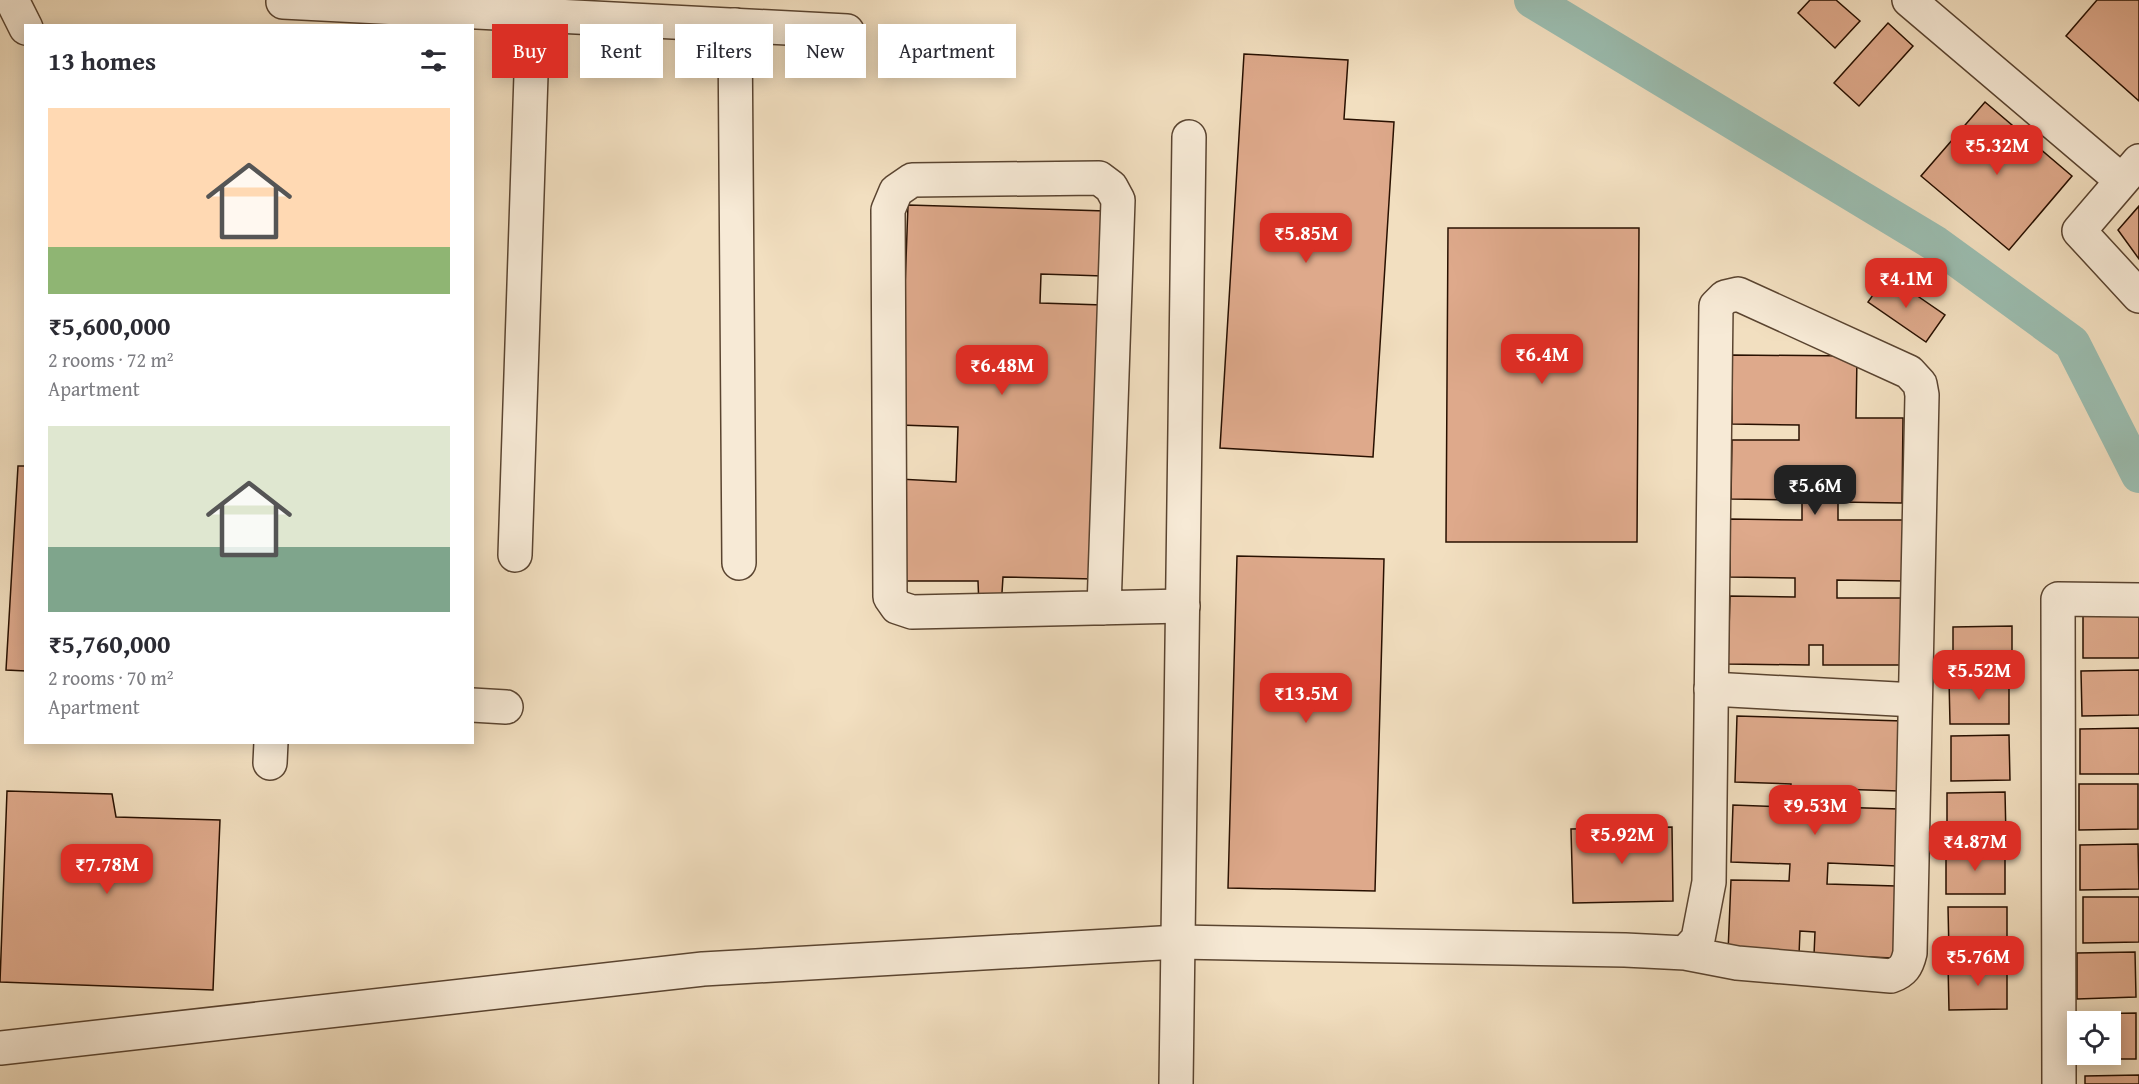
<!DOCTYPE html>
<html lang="en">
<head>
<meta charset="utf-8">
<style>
  body { margin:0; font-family:"Gentium Book Plus",serif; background:#f7f7f7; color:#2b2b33; height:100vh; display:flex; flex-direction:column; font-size:22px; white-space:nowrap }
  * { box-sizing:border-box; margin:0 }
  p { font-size:20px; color:#7c7c81 }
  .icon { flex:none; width:33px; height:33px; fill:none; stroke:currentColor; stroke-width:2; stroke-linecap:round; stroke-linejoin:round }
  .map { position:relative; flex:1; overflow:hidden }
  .sheet { position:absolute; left:24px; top:24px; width:450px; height:720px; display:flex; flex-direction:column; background:#fff; border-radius:0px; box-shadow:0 3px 15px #0003 }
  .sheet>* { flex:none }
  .guide { position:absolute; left:492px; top:24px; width:570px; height:54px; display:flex; gap:12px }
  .tools { position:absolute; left:2067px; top:1011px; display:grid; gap:12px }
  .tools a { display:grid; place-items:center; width:54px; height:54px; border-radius:0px; background:#fff; box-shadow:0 3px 15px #0003; font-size:30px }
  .price { position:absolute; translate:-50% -51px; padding:0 14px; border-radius:12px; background:#d93025; color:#fff; font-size:20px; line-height:39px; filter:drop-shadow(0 2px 3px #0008) }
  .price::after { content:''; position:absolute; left:50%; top:36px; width:18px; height:14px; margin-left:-9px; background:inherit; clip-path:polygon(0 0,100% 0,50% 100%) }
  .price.active { background:#222; color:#fff }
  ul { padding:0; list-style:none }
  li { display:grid; align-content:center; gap:12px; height:318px; padding:0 24px }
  li span { display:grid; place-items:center; height:186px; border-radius:0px; color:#555 }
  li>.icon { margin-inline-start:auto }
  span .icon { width:108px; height:108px; fill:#fffc; stroke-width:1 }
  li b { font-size:26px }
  h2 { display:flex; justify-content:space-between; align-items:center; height:72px; padding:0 24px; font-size:26px }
  .tag { padding:0 21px; border-radius:0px; background:#fff; box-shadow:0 3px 15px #0003; font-size:21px; line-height:54px }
  .tag.active { background:#d93025; color:#fff }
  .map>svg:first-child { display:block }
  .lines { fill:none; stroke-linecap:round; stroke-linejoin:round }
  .canal { stroke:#9bbdb0; stroke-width:36 }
  .building { fill:#dea98b; stroke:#281000; stroke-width:1.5; fill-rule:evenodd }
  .street-casing { stroke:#5a4430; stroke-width:36 }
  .street { stroke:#f7ead6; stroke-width:33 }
</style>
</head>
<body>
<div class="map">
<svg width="2139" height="1084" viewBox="0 0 2139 1084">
  <rect width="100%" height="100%" fill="#f2dfc0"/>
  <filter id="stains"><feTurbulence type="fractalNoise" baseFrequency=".00333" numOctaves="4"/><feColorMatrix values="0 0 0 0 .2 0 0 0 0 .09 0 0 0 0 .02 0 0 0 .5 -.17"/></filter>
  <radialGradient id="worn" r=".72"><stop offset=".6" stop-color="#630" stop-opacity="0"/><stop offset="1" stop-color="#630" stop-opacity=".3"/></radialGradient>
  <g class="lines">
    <!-- canal -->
    <path class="canal" d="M1532 0 1936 244 2072 343 2139 475"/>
  </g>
  <!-- building -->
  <g class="building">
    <path d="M1810 0H1836L1860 21 1835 48 1798 13Z"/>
    <path d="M2097 0H2139V101L2066 36Z"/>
    <path d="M1888 23 1913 46 1859 106 1834 83Z"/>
    <path d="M1244 54 1348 60 1344 119 1394 122 1373 457 1220 448Z"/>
    <path d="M1985 102 2072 176 2009 250 1921 176Z"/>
    <path d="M908 205 1106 211 1103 276 1041 274 1040 303 1103 305 1094 579 1003 577 1001 608 979 607 978 581H895L899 479 956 482 958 427 900 425Z"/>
    <path d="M2139 206V259L2118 230Z"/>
    <path d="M1448 228H1639L1637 542H1446Z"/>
    <path d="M1887 275 1945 315 1926 342 1868 302Z"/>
    <path d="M1732 355 1857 356 1856 418H1903L1902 503 1838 502V520H1905L1904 581 1837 580V598H1905L1903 665H1823V645H1809V665L1728 664 1730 596 1795 597V578L1730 577V519L1802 520V500L1731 499 1732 440H1799V425L1732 424Z"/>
    <path d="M18 466H26V671L6 670Z"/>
    <path d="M1237 556 1384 559 1375 891 1228 888Z"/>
    <path d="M2139 612V658H2083V613Z"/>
    <path d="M2012 626V671L1953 672V627Z"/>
    <path d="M2139 670V715L2082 716 2081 671Z"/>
    <path d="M1949 679H2009V724H1950Z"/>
    <path d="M1737 716 1903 721 1900 791 1835 789 1834 807 1899 809 1897 866 1828 863 1827 884 1896 886 1894 958 1814 955 1815 932 1800 931 1799 955 1728 952 1731 880 1789 881 1790 864 1731 862 1733 805 1790 807 1791 784 1735 782Z"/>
    <path d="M2139 728V774H2080V729Z"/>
    <path d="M2009 735 2010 780 1951 781V736Z"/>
    <path d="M2079 784H2138V829L2079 830Z"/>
    <path d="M7 791 112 794 116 817 220 820 213 990 0 982Z"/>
    <path d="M2005 792 2006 838H1947V793Z"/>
    <path d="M1672 827 1673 901 1573 903 1571 829Z"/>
    <path d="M2138 844 2139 889 2080 890V845Z"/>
    <rect x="1946" y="849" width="59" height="45"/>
    <path d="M2083 897H2139V942L2083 943Z"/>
    <path d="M1948 907H2007V952L1949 953Z"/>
    <path d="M2135 952 2136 997 2077 999V953Z"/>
    <path d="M1948 964H2007V1009L1949 1010Z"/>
    <path d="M2136 1013V1059H2078L2077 1014ZM2078 1022H2110V1054H2078Z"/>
    <path d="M2139 1075V1084H2085V1076Z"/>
  </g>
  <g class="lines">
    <!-- street casing -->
    <g class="street-casing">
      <g id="street">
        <path d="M12 0 26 28"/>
        <path d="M1909 0 2121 180"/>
        <path d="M283 2 847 31"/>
        <path d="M735 25 739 563"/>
        <path d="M2139 161 2079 231 2139 296"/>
        <path d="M515 555 533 15"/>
        <path d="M1104 608 1118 200 1111 187 1099 178 912 180 896 191 888 210 890 597 897 607 912 612 1183 606"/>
        <path d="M1711 689 1915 700"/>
        <path d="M472 705 506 707"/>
        <path d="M270 763 271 742"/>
        <path d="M0 1048 703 969 1178 942 1625 950 1685 953 1698 939 1709 882 1716 306 1725 297 1738 294 1909 372 1920 384 1922 395 1910 953C1907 966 1903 972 1891 976L1737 963 1685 953"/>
        <path d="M1176 1084 1189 137"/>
        <path d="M2059 1084 2058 599 2139 600"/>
      </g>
    </g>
    <!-- street -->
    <use href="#street" class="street"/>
  </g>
  <rect width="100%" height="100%" filter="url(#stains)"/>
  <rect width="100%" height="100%" fill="url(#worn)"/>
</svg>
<div class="tools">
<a><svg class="icon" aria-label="locate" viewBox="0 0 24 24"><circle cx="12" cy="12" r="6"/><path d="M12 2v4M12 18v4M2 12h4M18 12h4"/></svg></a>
</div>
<b class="price" style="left:1997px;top:176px">₹5.32M</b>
<b class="price" style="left:1306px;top:264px">₹5.85M</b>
<b class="price" style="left:1906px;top:309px">₹4.1M</b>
<b class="price" style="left:1542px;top:385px">₹6.4M</b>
<b class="price" style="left:1002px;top:396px">₹6.48M</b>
<b class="price active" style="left:1815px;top:516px">₹5.6M</b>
<b class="price" style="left:1979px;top:701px">₹5.52M</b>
<b class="price" style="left:1306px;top:724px">₹13.5M</b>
<b class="price" style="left:1815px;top:836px">₹9.53M</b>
<b class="price" style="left:1622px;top:865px">₹5.92M</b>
<b class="price" style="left:1975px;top:872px">₹4.87M</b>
<b class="price" style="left:107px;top:895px">₹7.78M</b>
<b class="price" style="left:1978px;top:987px">₹5.76M</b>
<div class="guide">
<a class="tag active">Buy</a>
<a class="tag">Rent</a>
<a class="tag">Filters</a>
<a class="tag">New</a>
<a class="tag">Apartment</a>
</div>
<section class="sheet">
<h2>13 homes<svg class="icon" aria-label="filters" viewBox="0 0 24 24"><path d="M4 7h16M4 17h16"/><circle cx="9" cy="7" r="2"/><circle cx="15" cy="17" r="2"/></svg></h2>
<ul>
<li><span style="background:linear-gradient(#ffd9b3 75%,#8fb573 0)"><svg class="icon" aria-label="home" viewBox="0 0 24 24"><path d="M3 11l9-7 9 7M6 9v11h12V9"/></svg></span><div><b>₹5,600,000</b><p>2 rooms · 72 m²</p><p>Apartment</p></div></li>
<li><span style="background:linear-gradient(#dfe7d0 65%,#7fa58c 0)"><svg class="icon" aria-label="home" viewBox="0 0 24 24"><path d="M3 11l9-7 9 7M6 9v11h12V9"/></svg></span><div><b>₹5,760,000</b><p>2 rooms · 70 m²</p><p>Apartment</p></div></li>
</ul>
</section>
</div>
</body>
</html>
